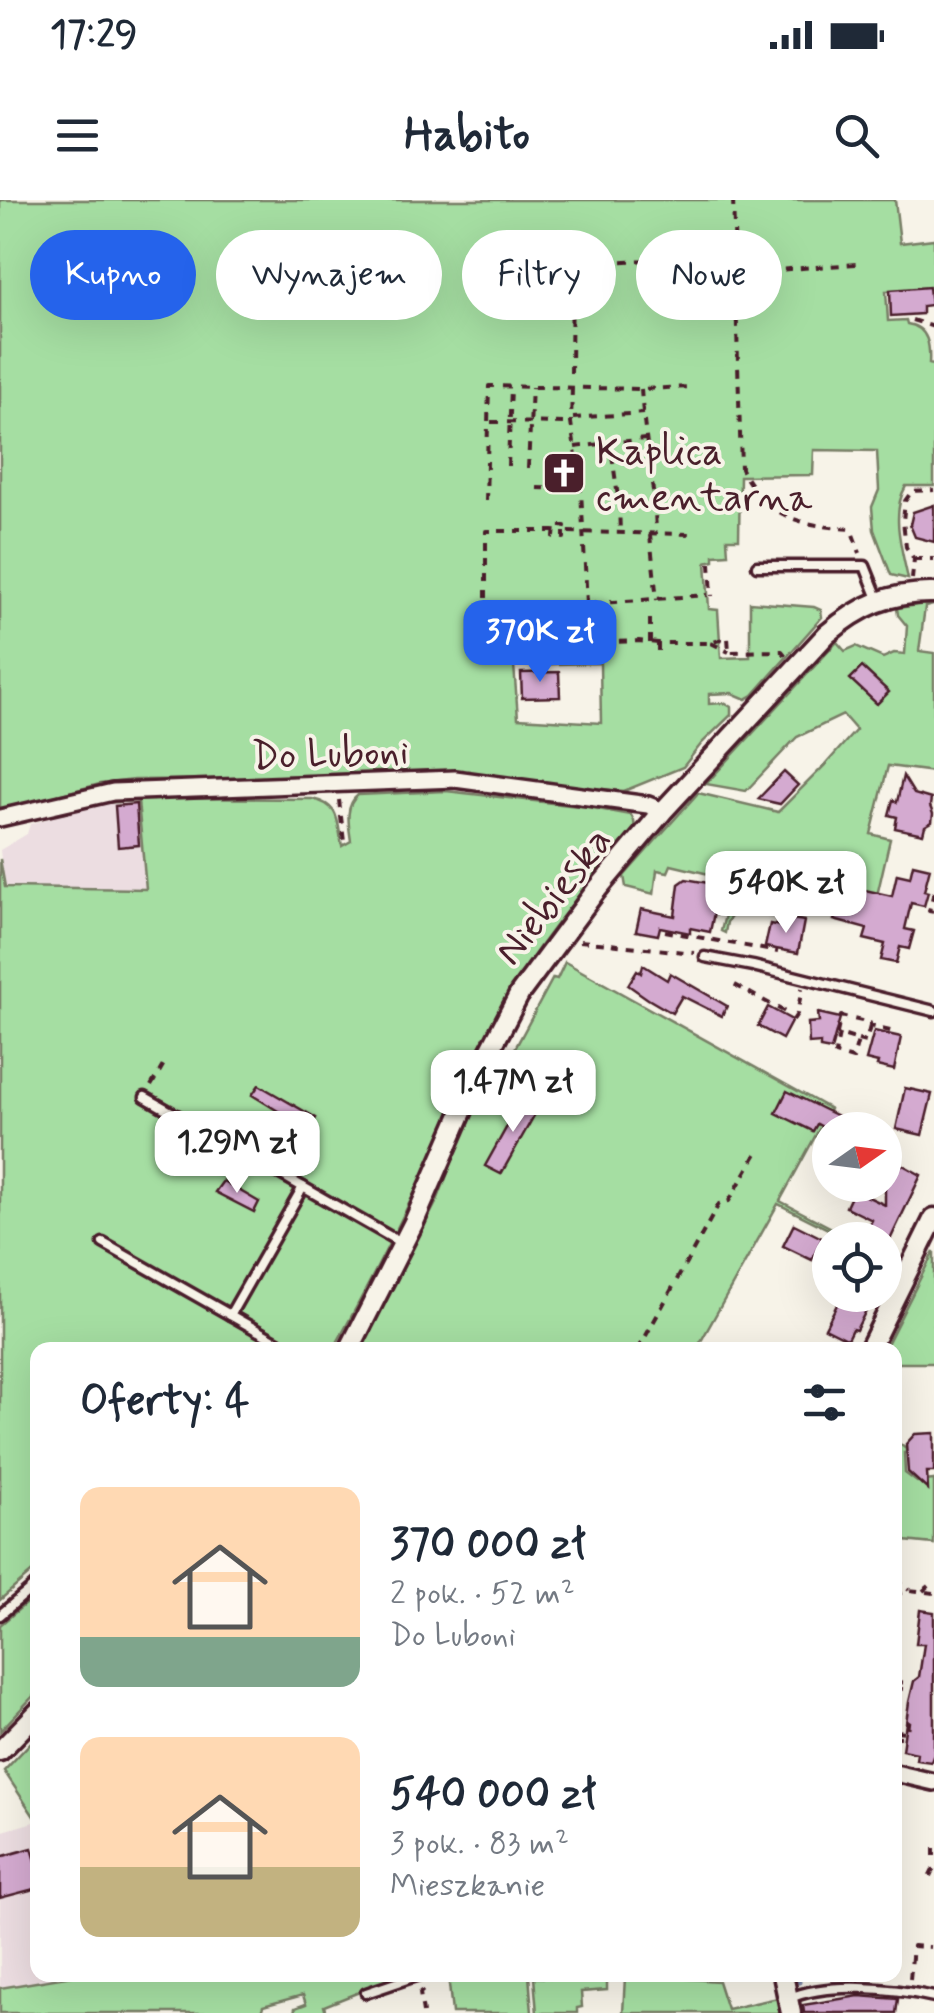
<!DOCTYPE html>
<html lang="pl">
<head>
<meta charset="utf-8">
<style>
  body { margin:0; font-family:Mynerve,sans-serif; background:#f2f2f3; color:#1f2937; height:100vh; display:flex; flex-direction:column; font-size:38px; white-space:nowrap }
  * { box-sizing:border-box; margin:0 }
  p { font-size:32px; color:#747a83 }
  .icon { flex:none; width:55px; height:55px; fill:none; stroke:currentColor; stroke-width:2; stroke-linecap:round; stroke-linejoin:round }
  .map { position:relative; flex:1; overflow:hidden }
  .details { position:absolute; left:30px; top:1142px; width:872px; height:640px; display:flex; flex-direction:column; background:#fff; border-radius:20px; box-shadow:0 10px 40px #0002 }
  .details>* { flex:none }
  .top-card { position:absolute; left:30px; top:30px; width:875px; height:90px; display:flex; gap:20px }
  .needle { width:65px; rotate:76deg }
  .controls { position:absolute; left:812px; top:912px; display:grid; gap:20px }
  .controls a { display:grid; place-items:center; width:90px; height:90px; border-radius:50%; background:#fff; box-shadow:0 10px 40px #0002; font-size:50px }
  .price { position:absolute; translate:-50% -85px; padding:0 22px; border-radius:20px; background:#fff; color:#222; font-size:32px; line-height:65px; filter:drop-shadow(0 2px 5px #0008) }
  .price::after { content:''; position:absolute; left:50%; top:60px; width:30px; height:22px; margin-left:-15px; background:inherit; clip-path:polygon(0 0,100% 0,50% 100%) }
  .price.selected { background:#2563eb; color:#fff }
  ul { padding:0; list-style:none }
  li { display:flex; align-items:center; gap:30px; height:250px; padding:0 50px }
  li span { display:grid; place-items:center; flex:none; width:280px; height:200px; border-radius:20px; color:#555 }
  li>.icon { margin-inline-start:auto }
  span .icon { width:120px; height:120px; fill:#fffc; stroke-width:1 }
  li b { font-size:42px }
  h2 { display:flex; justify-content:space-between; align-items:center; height:120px; padding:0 50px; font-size:42px }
  .pill { padding:0 35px; border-radius:45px; background:#fff; box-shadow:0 10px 40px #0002; font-size:35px; line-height:90px }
  .pill.selected { background:#2563eb; color:#fff }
  .status { display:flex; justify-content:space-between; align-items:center; height:70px; padding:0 50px; background:#fff; direction:ltr }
  .status svg { height:28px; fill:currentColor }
  header { display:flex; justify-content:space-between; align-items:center; height:130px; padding:0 50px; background:#fff; font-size:45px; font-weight:700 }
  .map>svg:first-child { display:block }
  .built { fill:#ecdde1 }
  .green { fill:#a5dea2; stroke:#787e66; stroke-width:2.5; fill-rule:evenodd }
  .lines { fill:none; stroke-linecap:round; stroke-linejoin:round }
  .stream { stroke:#7d87a7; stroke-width:5 }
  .building { fill:#d4aad0; stroke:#4a1f2b; stroke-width:2.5 }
  .service-casing { stroke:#4a1f2b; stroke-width:15 }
  .minor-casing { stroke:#4a1f2b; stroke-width:22 }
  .tertiary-casing { stroke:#4a1f2b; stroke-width:25 }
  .path { stroke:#4a1f2b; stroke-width:4; stroke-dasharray:8 8; stroke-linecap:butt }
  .service { stroke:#f7f3e8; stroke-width:8 }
  .minor { stroke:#f7f3e8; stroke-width:15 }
  .tertiary { stroke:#f7f3e8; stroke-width:18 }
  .labels { text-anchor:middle; stroke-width:8; stroke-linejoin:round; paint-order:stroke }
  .poi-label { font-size:40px; fill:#4a1f2b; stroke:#f7f3e8; text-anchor:start }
  .street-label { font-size:40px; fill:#4a1f2b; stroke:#f7f3e8 }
</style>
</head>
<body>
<div class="status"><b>17:29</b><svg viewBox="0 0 49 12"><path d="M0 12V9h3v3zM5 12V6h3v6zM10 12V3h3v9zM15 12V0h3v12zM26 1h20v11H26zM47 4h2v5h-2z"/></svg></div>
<header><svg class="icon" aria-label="menu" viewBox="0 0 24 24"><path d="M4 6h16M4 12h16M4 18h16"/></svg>Habito<svg class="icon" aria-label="search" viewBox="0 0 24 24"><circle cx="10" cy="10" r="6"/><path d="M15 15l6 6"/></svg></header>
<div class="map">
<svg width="934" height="1813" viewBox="0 0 934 1813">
  <rect width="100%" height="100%" fill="#f7f3e8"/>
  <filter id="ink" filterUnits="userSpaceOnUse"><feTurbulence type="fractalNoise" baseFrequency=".01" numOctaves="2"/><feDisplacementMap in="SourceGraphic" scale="20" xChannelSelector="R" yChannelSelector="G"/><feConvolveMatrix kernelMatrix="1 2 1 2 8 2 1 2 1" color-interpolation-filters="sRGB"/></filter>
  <g filter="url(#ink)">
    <!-- built -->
    <g class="built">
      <path d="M138 600 147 689 4 687 0 650 27 634 30 624 100 603Z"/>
      <path d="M37 1621 38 1775H78L0 1788V1632Z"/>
    </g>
    <!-- green -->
    <g class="green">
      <path d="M0 0H895L900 43 934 39V89L886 91 888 121 906 120 907 124C929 127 930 147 929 164L933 165 934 174V286H906C890 313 902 350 908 379L891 375 874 330 872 307 879 290 877 251 814 250 813 275 740 276 739 339H727L728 354 714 355V360L706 362 709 409 718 410 721 458 750 457V402L814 407 821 410 822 417 753 495 746 499 732 493 709 494V504L724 503 731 507V515L702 543 683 567 624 591 558 585 457 570 339 578 134 580 100 584 0 610ZM600 463 601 523 518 518 514 465Z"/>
      <path d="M933 403V405L925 407 919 451 934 453V572L888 566 871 634 890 639 873 713 758 686 749 697H741L736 702V710L727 722 725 733 721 731 734 680 671 665 668 672 657 670 654 694 626 687 624 676 698 593 778 612 825 565 856 530 843 515 797 537 746 591 706 584 837 442 845 451 856 446 883 458 894 453 905 454 907 426 898 415 897 408Z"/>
      <path d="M446 591 587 607 631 615 634 621 635 629C588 685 537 742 502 806 476 854 456 903 434 952 402 1019 369 1086 333 1150H38L37 1368 0 1400V659L5 687 146 689 138 601 100 603 64 613 63 609 116 599 140 598 312 599C341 605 337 622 342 646L351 641C349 626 344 606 358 595Z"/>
      <path d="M565 762 830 909 780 1001 851 1038 850 1040 778 1004 696 1150H360L437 1001 468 921 497 882 553 778 557 779Z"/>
      <path d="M934 1051V1163H895V1150H884Z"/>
      <path d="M895 1240 906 1249V1253H904L905 1273 917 1282 934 1280V1344L895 1340Z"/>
      <path d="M37 1394V1492L0 1531V1425Z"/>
      <path d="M37 1536V1621L4 1571Z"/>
      <path d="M78 1775H402L324 1806 326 1813H294L295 1808 306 1804 303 1795 263 1806 261 1813H0V1788Z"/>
      <path d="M448 1775H529L532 1813H452Z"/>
      <path d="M631 1775 718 1781 727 1809 778 1798 782 1813H623L625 1777Z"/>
      <path d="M534 1777 607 1781V1790L581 1792 582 1807 577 1808V1813H537Z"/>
    </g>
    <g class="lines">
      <!-- stream -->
      <path class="stream" d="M797 1775 799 1782"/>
    </g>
    <!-- building -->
    <g class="building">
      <path d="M929 87 931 105 922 106V114L891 116 890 90Z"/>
      <path d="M934 305V342L915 337 910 325 913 312Z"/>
      <path d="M862 467 889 492 877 504 850 479Z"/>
      <path d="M559 472 560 497 522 498 521 473Z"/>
      <path d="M784 572 798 585 780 604 758 599Z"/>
      <path d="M903 576 914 594 931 599 930 606 933 614 932 622 925 626 923 634 895 628 897 617 889 615 893 600 897 602Z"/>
      <path d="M136 604 139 645 118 647 115 606Z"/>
      <path d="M913 664 930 668 924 691 928 692 924 706 911 703 905 729 914 731 909 749 900 747 896 763 881 760 885 744 864 739 867 729 834 720 839 700 835 699 838 684 892 696 897 674 910 677Z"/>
      <path d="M716 676 733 680 729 699 726 698 724 710 715 708 710 732 690 728V733L660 727 658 735 636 731 641 709 675 716 679 684 686 679 714 684Z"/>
      <path d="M787 718 804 721 798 753 765 747 770 724 785 727Z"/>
      <path d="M643 765 667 780 670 773 727 806 722 816 682 796 672 813 648 799 628 785 637 770 641 773Z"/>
      <path d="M768 807 792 820 782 839 758 826Z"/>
      <path d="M818 813 840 818 831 850 820 848V843L809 844 808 823 819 822Z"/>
      <path d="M874 831 901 837 894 870 877 866 878 863 866 860Z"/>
      <path d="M259 885 316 918 309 930 252 895Z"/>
      <path d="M905 888 932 894 922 935 896 929Z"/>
      <path d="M787 891 823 909 867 930H828L817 924 813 931 776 913Z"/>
      <path d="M524 896 540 905 501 974 485 966Z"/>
      <path d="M890 958 921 975 890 1040H862L872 1020 846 1007 854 990 885 1005V967Z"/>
      <path d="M223 981 259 1002 254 1012 215 992Z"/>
      <path d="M794 1024 822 1038 812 1060 783 1046Z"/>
      <path d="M842 1095H874L856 1130 852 1129 847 1139 825 1128Z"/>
      <path d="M934 1233V1272H927L928 1290 908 1272 906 1244 915 1234Z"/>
      <path d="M920 1410 934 1412V1554L931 1562 916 1560 917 1553 902 1550 909 1502 914 1481 919 1477 924 1444H916Z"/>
      <path d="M32 1648 38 1668V1688L0 1698V1657Z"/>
      <path d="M859 1796 898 1799 896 1813H804L803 1805Z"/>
    </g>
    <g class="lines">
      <!-- service casing -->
      <g class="service-casing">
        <g id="service">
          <path d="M757 366H865L879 401"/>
          <path d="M705 757 753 766 934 811"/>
          <path d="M145 897 403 1044"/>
          <path d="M103 1043 292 1150"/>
          <path d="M230 1115 303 987"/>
          <path d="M0 1415 38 1383"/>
          <path d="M366 1793 419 1775"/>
          <path d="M788 1799C827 1781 893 1788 934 1797"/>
        </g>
      </g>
      <!-- minor casing -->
      <g class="minor-casing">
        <g id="minor">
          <path d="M0 618 113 592 455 579 648 605 663 611"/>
          <path d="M895 1573 934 1582"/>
        </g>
      </g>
      <!-- tertiary casing -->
      <g class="tertiary-casing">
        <g id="tertiary">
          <path d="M349 1150 414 1022 483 864 520 793 595 692 663 611 827 434C860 406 890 392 934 393"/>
          <path d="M869 1150 934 1018"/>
          <path d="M0 1551 38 1512"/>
          <path d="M783 1775 791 1813"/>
        </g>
      </g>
      <!-- path -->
      <g class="path">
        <path d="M733 0 735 57"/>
        <path d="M736 73 856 64"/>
        <path d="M912 120 934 127"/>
        <path d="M571 173 572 63 735 57 741 269C768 318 799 325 851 329L860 353"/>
        <path d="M572 188 571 223 581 290 587 404 708 395"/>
        <path d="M641 189C644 238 655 285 656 334"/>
        <path d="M573 218 643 213"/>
        <path d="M491 222 571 223"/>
        <path d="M575 247 645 239"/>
        <path d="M612 255 619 304 620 333"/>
        <path d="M508 266 511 187"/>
        <path d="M528 268 532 187"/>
        <path d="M537 288 581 290"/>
        <path d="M486 301 489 186 641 189 690 187"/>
        <path d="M564 332V338L554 337 555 326H565L564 332 696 334"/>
        <path d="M650 335 657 400"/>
        <path d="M914 359H934"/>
        <path d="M710 363 712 396"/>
        <path d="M912 379 914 359 906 347 903 321 905 301 912 291 934 290"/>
        <path d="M486 398V331H554"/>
        <path d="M650 443V414"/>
        <path d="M658 443V459"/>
        <path d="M711 443 729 452"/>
        <path d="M555 444 639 441 658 443H711L728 437 729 452 782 451 786 456"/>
        <path d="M339 600 344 642"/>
        <path d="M934 692 929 711 934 712"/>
        <path d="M665 731 778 752"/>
        <path d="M580 741 694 753"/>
        <path d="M735 785 785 812"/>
        <path d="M793 820 797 814 802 788"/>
        <path d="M839 834 835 854 853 859 858 840 839 834 837 833 841 816 870 823V826L894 832"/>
        <path d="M858 840 866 842 870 826"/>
        <path d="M151 886 164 864"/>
        <path d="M638 1150 719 1004 729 1001 760 948"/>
        <path d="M895 1379 909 1390"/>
        <path d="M923 1391 934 1382"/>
        <path d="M895 1395 909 1390 934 1393"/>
        <path d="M895 1482 909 1483"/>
        <path d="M895 1488 909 1490"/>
        <path d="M895 1531 907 1532 909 1515"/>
        <path d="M895 1537H901"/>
        <path d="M38 1573V1578"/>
        <path d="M934 1648V1662"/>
        <path d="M930 1676 934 1668"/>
        <path d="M910 1779 913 1746 930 1747"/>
        <path d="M423 1813 420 1793 428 1786"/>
      </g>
      <!-- service -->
      <use href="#service" class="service"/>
      <!-- minor -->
      <use href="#minor" class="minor"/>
      <!-- tertiary -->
      <use href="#tertiary" class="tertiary"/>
    </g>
  </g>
  <!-- icons -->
  <defs>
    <g id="church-square" transform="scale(2.25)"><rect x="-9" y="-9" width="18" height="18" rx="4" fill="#4a1f2b" stroke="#f7f3e8"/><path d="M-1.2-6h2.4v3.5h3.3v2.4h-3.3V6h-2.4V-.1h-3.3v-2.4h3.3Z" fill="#fff"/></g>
  </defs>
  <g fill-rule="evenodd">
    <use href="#church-square" x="564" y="273"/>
  </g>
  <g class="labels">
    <!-- poi labels -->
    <g class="poi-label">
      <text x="596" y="264">Kaplica<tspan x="596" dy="46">cmentarna</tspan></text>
    </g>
    <!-- street labels -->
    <g class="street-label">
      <text transform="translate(330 552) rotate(-2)" y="14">Do Luboni</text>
      <text transform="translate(552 695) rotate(-52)" y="14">Niebieska</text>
    </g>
  </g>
</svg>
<div class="controls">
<a><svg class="needle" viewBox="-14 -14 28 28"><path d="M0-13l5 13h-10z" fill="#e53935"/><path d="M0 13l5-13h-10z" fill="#747a83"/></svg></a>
<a><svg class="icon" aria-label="locate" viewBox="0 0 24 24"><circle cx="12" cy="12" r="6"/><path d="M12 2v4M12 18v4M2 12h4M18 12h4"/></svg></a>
</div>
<b class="price selected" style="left:540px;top:485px">370K zł</b>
<b class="price" style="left:786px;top:736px">540K zł</b>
<b class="price" style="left:513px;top:935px">1.47M zł</b>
<b class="price" style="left:237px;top:996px">1.29M zł</b>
<div class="top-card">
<a class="pill selected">Kupno</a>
<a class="pill">Wynajem</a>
<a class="pill">Filtry</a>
<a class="pill">Nowe</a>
</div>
<section class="details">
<h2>Oferty: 4<svg class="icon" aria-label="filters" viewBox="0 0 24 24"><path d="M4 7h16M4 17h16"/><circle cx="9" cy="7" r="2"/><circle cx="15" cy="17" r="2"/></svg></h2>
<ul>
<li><span style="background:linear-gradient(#ffd9b3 75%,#7fa58c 0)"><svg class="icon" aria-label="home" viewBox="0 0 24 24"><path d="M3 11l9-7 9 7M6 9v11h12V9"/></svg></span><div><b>370 000 zł</b><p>2 pok. · 52 m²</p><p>Do Luboni</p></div></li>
<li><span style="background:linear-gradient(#ffd9b3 65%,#c2b280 0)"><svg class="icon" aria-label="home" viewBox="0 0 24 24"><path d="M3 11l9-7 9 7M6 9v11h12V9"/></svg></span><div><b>540 000 zł</b><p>3 pok. · 83 m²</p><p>Mieszkanie</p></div></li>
</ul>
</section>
</div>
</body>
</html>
